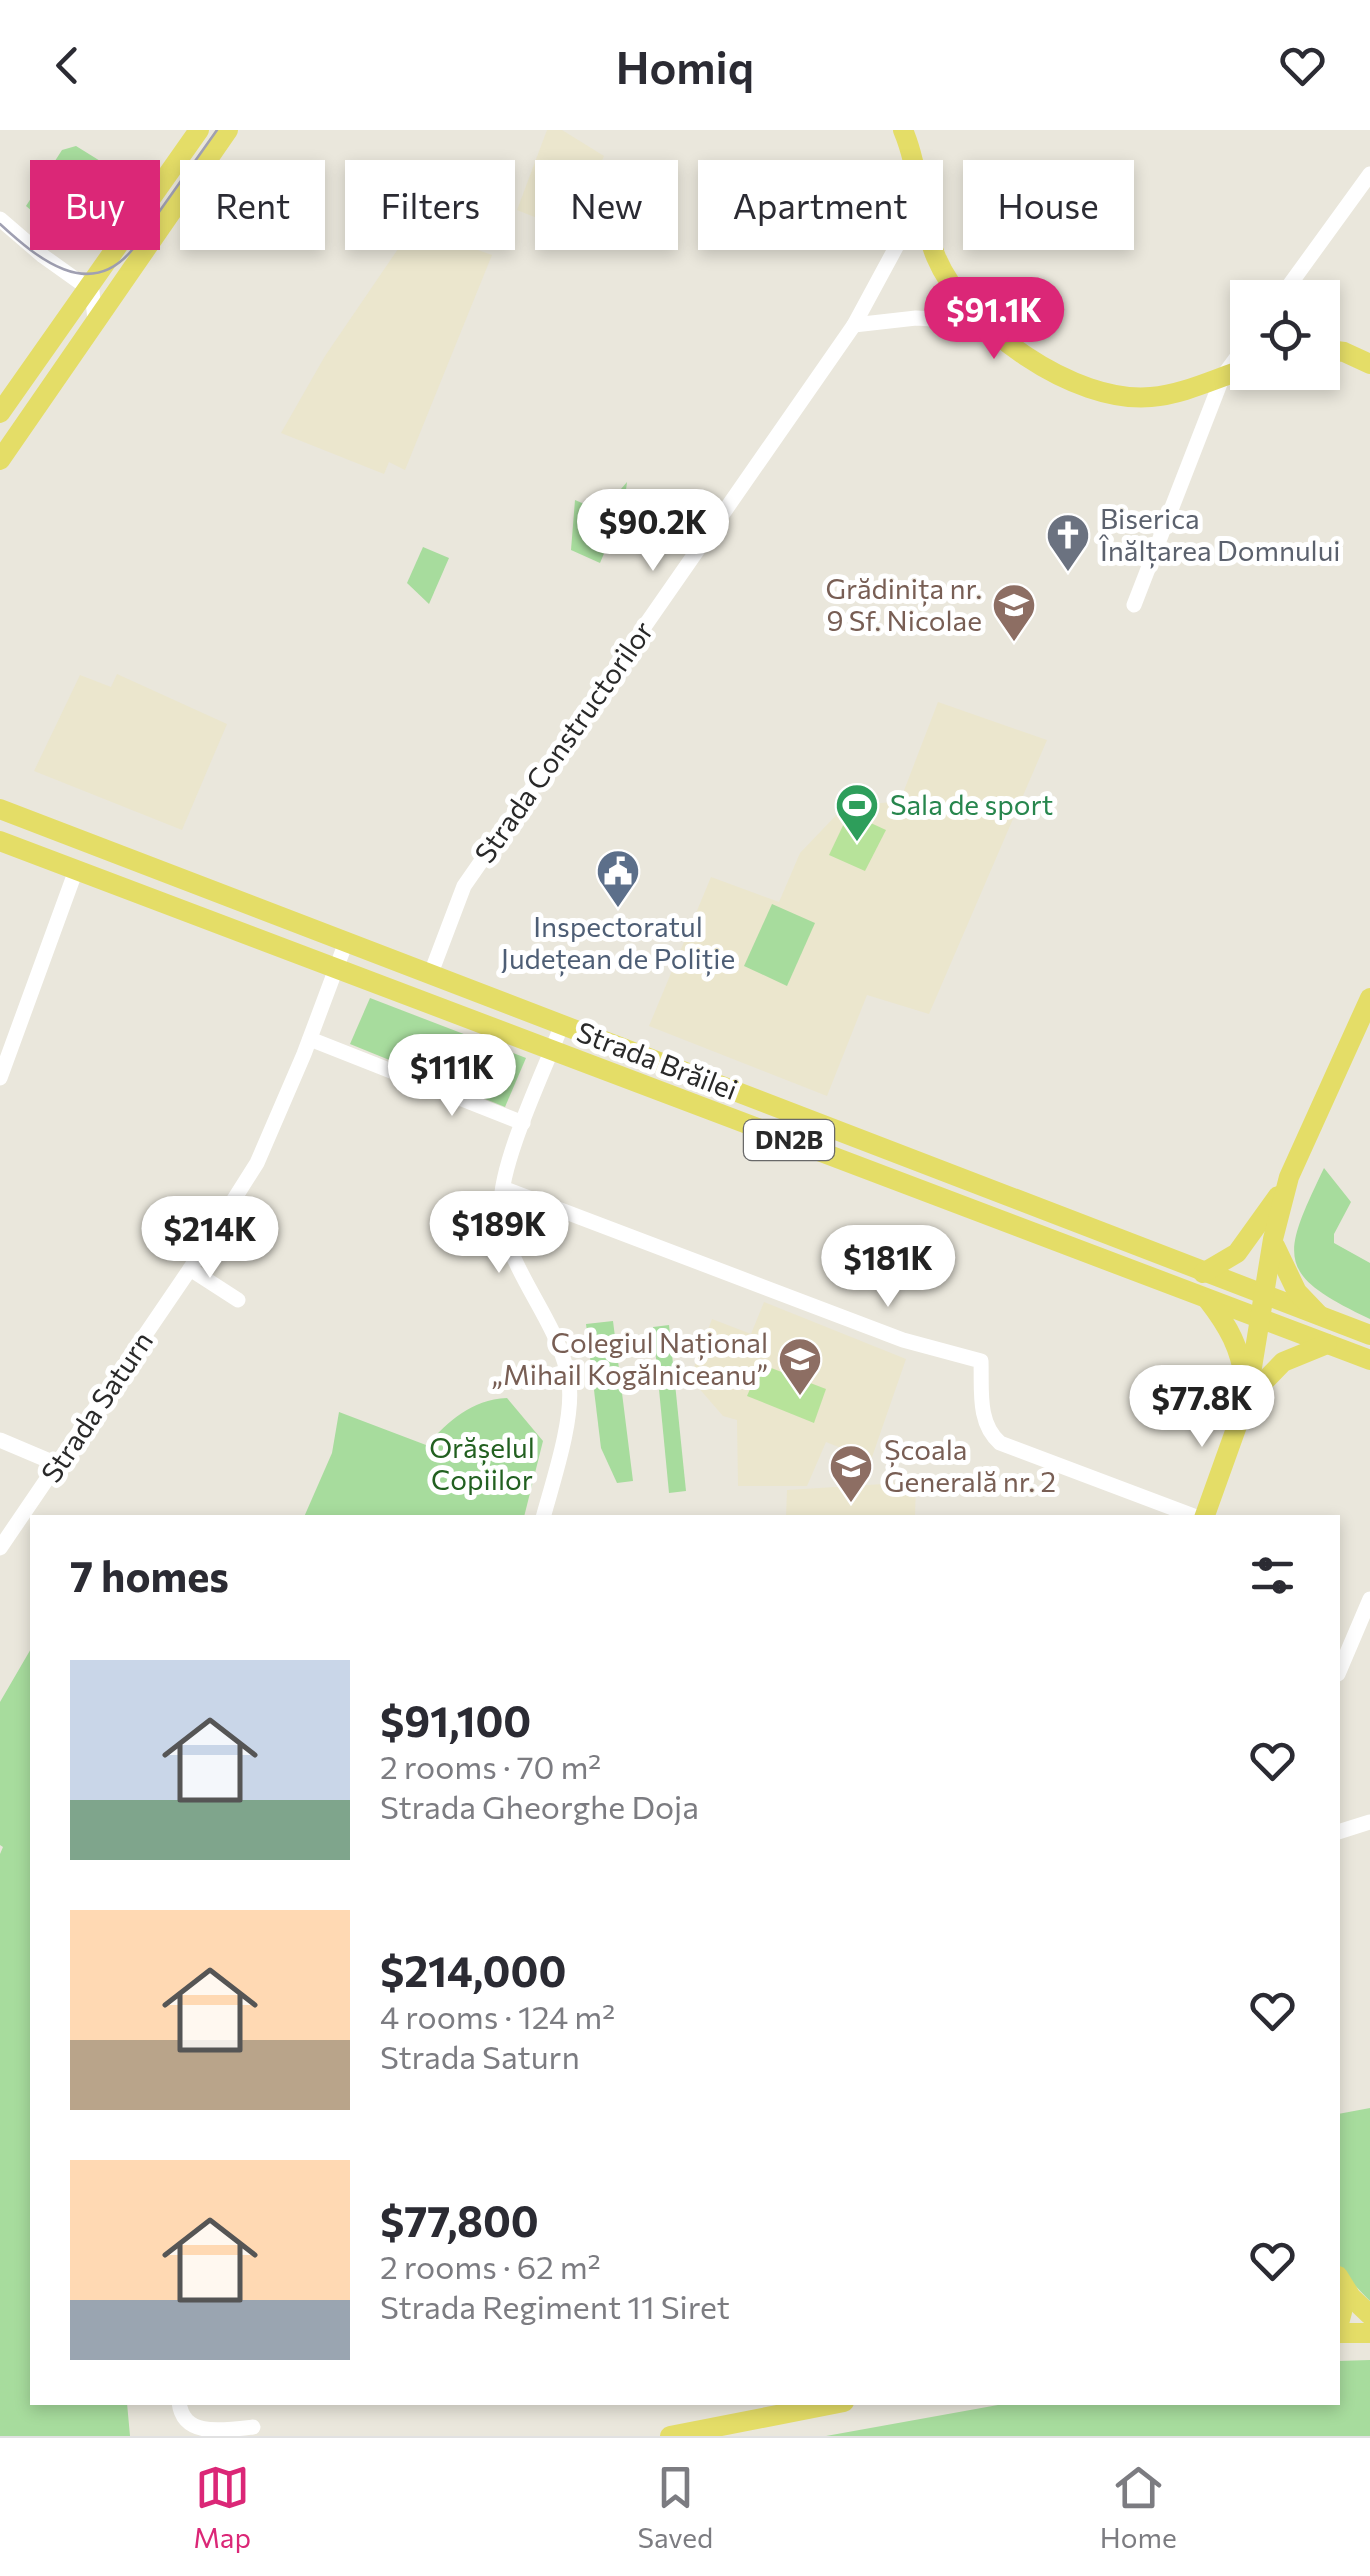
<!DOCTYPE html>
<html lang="en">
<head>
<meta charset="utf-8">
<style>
  body { margin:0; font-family:Commissioner,sans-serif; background:#f7f7f7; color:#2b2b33; height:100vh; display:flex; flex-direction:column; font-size:38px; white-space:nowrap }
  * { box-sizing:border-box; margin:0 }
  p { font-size:32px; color:#7c7c81 }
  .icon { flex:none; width:55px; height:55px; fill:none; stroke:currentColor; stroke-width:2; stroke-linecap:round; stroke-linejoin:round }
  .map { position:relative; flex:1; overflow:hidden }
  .side { position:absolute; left:30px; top:1385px; width:1310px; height:890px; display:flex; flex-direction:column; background:#fff; border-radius:0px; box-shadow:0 5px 15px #0003 }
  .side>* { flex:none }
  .hud { position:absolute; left:30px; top:30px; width:1310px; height:90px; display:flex; gap:20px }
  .fabs { position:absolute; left:1230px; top:150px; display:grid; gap:20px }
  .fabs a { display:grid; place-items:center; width:110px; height:110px; border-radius:0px; background:#fff; box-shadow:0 5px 15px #0003; font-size:50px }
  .price { position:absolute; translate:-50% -85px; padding:0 22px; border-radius:35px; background:#fff; color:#222; font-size:32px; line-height:65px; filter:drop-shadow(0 2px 5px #0008) }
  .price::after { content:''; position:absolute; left:50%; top:60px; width:30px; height:22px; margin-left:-15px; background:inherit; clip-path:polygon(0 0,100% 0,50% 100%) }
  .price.current { background:#db2777; color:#fff }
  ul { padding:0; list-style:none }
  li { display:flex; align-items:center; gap:30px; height:250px; padding:0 40px }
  li span { display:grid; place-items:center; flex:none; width:280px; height:200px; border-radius:0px; color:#555 }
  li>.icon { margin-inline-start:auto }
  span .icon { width:120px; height:120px; fill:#fffc; stroke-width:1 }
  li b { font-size:42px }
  h2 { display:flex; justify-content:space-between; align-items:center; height:120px; padding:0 40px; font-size:42px }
  .tag { padding:0 35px; border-radius:0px; background:#fff; box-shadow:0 5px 15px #0003; font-size:35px; line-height:90px }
  .tag.current { background:#db2777; color:#fff }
  header { display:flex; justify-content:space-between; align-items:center; height:130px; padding:0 40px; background:#fff; font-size:45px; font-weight:600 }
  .tab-bar { display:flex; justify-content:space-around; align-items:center; height:140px; border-top:2px solid #e1e1e2; background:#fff; font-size:28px; color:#7c7c81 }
  .tab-bar a { display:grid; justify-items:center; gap:5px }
  .tab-bar .current { color:#db2777 }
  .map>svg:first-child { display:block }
  .education { fill:#ebe6cd }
  .green { fill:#a7dc9d }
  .pitch { fill:#b7e39a }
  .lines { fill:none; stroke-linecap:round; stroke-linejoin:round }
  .minor { stroke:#fff; stroke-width:15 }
  .major { stroke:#e4dd67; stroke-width:20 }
  .tram { stroke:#a0a0b2; stroke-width:2.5 }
  .labels { text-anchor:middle; stroke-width:10; stroke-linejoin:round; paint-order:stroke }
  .shield { fill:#fff; stroke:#696969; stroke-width:2.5 }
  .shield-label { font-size:25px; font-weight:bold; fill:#292929 }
  .worship-label { font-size:28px; fill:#5b616d; stroke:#fff; text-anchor:start }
  .education-label { font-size:28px; fill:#785e54; stroke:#fff; text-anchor:end }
  .street-label { font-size:28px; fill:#292929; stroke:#fff }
  .leisure-label { font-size:28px; fill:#27864d; stroke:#fff; text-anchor:start }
  .service-label { font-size:28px; fill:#4e5e75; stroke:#fff }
  .park-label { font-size:28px; fill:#226020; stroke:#fff }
</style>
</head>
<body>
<header><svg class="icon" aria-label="back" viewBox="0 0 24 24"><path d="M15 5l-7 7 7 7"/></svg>Homiq<svg class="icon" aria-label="heart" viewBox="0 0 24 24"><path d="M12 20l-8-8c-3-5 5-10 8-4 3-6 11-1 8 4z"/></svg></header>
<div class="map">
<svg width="1370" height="2306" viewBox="0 0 1370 2306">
  <rect width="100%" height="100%" fill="#eae7dc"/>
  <!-- education -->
  <g class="education">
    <path d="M547 0H562L604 26 572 102 517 80Z"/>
    <path d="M413 97 492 125 405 340 389 332 384 344 281 303 325 226Z"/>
    <path d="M117 544 227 594 182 700 34 641 80 545 111 557Z"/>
    <path d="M938 572 1047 610 929 884 867 865 827 966 649 896 711 747 779 772 800 723 844 677 900 671Z"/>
    <path d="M764 1172 906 1229 871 1330 826 1312 807 1356H738L737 1290 723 1286 690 1248 712 1189 751 1204Z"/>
    <path d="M916 1352 915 1387H786L787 1360Z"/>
  </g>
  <!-- green -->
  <g class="green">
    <path d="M76 16 139 55C119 85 111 111 70 113L26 76 62 20Z"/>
    <path d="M627 352 624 376 600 433 571 420 575 370 589 376 615 366Z"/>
    <path d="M423 417 449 428 429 474 407 453Z"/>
    <path d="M772 774 815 793 787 856 744 836Z"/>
    <path d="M370 868 526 928 505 977 350 914Z"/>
    <path d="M1324 1038 1351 1072 1334 1104V1113L1370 1133V1189C1275 1144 1281 1128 1324 1038Z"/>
    <path d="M613 1191 633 1351 617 1353 601 1318 586 1194Z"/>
    <path d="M669 1195 686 1361 669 1363 653 1197Z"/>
    <path d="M507 1268 543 1311 524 1387H304L332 1323 339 1282 426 1315C450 1291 470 1270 507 1268Z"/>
    <path d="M32 1517V2272L127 2273 130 2306H0V1724L3 1717 0 1715V1572Z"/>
    <path d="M1370 1978V2171L1342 2142 1338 2131V1984Z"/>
    <path d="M1370 2230V2306H826L1009 2273 1338 2272V2231Z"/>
  </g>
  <!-- pitch -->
  <g class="pitch">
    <path d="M849 683 886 700 865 741 829 725Z"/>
    <path d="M761 1234 826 1259 814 1293 747 1266Z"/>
  </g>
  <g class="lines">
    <!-- minor -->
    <g class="minor">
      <path d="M0 89 43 126 92 161 95 190"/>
      <path d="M1280 168 1370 44"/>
      <path d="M854 195 916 188 982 192"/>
      <path d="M1134 475 1223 246 1248 212"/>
      <path d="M431 843 464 756 854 195 901 108 917 58"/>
      <path d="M310 909 523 993"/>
      <path d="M0 948 76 740"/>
      <path d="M503 1058 903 1210 981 1231C982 1260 977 1293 1000 1313L1199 1388"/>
      <path d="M190 1139 238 1170"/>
      <path d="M0 1310 59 1335"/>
      <path d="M543 1388C553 1351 574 1289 569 1253 561 1189 502 1139 501 1075 501 1029 545 940 562 894"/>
      <path d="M0 1418 190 1139 257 1033 304 924 346 812"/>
      <path d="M1338 1544 1370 1469"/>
      <path d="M1338 1702 1370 1692"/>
      <path d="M179 2272C183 2306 218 2301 253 2297"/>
    </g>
    <!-- major -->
    <g class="major">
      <path d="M903 0C920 40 919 86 936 127 965 197 1074 274 1151 267 1185 264 1216 248 1248 238"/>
      <path d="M1322 219 1344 222 1370 234"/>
      <path d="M0 283 199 0"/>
      <path d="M0 330 228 0"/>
      <path d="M0 679 1370 1205"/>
      <path d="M0 711 1370 1230"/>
      <path d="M1275 1116 1297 1162 1318 1184"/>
      <path d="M1203 1143 1237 1123 1278 1066"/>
      <path d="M1208 1170C1229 1197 1240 1218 1245 1251"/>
      <path d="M1249 1267 1283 1232 1327 1214"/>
      <path d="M1204 1388 1247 1268 1273 1109 1289 1047 1370 868"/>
      <path d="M1338 2146 1351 2167 1370 2185"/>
      <path d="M1338 2164 1342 2182 1338 2197"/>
      <path d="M1338 2203H1370"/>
      <path d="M670 2306 844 2272"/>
    </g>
    <!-- tram -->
    <path class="tram" d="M0 94C37 128 89 172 132 120L217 0"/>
  </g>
  <!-- icons -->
  <defs>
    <g id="church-pin" transform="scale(2.25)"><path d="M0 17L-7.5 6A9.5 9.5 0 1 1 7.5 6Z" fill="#6b7280" stroke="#fff"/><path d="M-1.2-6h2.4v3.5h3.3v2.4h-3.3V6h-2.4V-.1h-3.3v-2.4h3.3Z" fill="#fff"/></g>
    <g id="school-pin" transform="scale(2.25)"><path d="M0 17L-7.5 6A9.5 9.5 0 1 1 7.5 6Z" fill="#8d6e63" stroke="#fff"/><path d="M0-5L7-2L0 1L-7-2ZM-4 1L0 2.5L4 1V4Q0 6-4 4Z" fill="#fff"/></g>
    <g id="stadium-pin" transform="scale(2.25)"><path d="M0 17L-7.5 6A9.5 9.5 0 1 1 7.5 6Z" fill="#2e9e5b" stroke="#fff"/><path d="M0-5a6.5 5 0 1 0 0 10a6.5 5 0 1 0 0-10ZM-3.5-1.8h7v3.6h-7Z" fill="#fff"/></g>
    <g id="civic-pin" transform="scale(2.25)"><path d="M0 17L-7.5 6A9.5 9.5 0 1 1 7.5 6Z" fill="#5c6f8a" stroke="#fff"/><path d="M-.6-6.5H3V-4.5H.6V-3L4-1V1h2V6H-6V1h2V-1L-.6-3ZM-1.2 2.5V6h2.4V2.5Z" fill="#fff"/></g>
    <g id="university-pin" transform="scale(2.25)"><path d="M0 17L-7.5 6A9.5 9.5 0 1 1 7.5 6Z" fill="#8d6e63" stroke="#fff"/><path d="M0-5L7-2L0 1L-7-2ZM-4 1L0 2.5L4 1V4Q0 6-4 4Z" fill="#fff"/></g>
  </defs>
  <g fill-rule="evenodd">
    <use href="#church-pin" x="1068" y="405"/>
    <use href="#school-pin" x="1014" y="475"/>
    <use href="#stadium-pin" x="857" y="675"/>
    <use href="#civic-pin" x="618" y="741"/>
    <use href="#university-pin" x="800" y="1229"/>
    <use href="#school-pin" x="851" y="1336"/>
  </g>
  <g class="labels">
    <!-- shield labels -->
    <rect class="shield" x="744" y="990" width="90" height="40" rx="8"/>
    <g class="shield-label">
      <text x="789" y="1019">DN2B</text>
    </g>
    <!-- worship labels -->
    <g class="worship-label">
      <text x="1100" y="399">Biserica<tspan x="1100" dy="32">Înălțarea Domnului</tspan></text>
    </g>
    <!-- education labels -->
    <g class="education-label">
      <text x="982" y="469">Grădinița nr.<tspan x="982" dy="32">9 Sf. Nicolae</tspan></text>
      <text x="768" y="1223">Colegiul Național<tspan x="768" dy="32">„Mihail Kogălniceanu”</tspan></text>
      <text x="884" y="1330" text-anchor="start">Școala<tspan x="884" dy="32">Generală nr. 2</tspan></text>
    </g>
    <!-- street labels -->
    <g class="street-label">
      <text transform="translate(564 612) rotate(-55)" y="10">Strada Constructorilor</text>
      <text transform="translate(657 931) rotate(21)" y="10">Strada Brăilei</text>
      <text transform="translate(97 1277) rotate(-56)" y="10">Strada Saturn</text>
    </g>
    <!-- leisure labels -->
    <g class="leisure-label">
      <text x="890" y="685">Sala de sport</text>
    </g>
    <!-- service labels -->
    <g class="service-label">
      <text x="618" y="807">Inspectoratul<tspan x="618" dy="32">Județean de Poliție</tspan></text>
    </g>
    <!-- park labels -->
    <g class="park-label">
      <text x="482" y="1328">Orășelul<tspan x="482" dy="32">Copiilor</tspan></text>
    </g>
  </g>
</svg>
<div class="fabs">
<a><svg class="icon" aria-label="locate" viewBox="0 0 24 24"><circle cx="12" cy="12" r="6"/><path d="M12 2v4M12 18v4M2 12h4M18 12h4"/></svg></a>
</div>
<b class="price current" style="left:994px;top:232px">$91.1K</b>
<b class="price" style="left:653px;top:444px">$90.2K</b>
<b class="price" style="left:452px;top:989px">$111K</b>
<b class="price" style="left:499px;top:1146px">$189K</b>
<b class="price" style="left:210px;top:1151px">$214K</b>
<b class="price" style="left:888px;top:1180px">$181K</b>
<b class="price" style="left:1202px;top:1320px">$77.8K</b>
<div class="hud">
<a class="tag current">Buy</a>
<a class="tag">Rent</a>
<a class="tag">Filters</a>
<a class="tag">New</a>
<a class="tag">Apartment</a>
<a class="tag">House</a>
</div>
<section class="side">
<h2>7 homes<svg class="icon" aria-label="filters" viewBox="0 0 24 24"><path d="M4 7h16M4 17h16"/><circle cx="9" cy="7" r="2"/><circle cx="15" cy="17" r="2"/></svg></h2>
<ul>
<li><span style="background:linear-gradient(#c9d6e8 70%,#7fa58c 0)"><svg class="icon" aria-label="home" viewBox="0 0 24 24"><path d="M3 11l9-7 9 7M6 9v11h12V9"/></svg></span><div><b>$91,100</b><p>2 rooms · 70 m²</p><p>Strada Gheorghe Doja</p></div><svg class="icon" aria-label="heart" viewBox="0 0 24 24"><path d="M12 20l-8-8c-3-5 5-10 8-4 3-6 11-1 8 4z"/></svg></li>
<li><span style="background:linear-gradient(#ffd9b3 65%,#b9a48a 0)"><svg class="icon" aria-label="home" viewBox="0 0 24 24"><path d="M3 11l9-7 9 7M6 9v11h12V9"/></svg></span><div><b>$214,000</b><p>4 rooms · 124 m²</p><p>Strada Saturn</p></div><svg class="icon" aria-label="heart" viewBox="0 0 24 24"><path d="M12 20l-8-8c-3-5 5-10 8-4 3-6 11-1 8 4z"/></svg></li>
<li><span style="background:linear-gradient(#ffd9b3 70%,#9aa5b1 0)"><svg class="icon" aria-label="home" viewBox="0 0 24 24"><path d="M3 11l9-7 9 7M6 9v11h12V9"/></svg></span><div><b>$77,800</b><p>2 rooms · 62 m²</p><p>Strada Regiment 11 Siret</p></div><svg class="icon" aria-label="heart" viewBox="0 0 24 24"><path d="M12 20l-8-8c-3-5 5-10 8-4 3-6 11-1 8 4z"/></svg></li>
</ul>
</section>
</div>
<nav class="tab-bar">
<a class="current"><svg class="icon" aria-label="map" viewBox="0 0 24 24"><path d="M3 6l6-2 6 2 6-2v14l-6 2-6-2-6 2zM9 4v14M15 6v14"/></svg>Map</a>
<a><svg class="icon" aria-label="saved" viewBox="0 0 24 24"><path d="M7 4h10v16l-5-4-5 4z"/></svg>Saved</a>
<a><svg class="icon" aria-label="home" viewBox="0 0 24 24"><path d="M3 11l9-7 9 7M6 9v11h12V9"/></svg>Home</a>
</nav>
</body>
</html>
